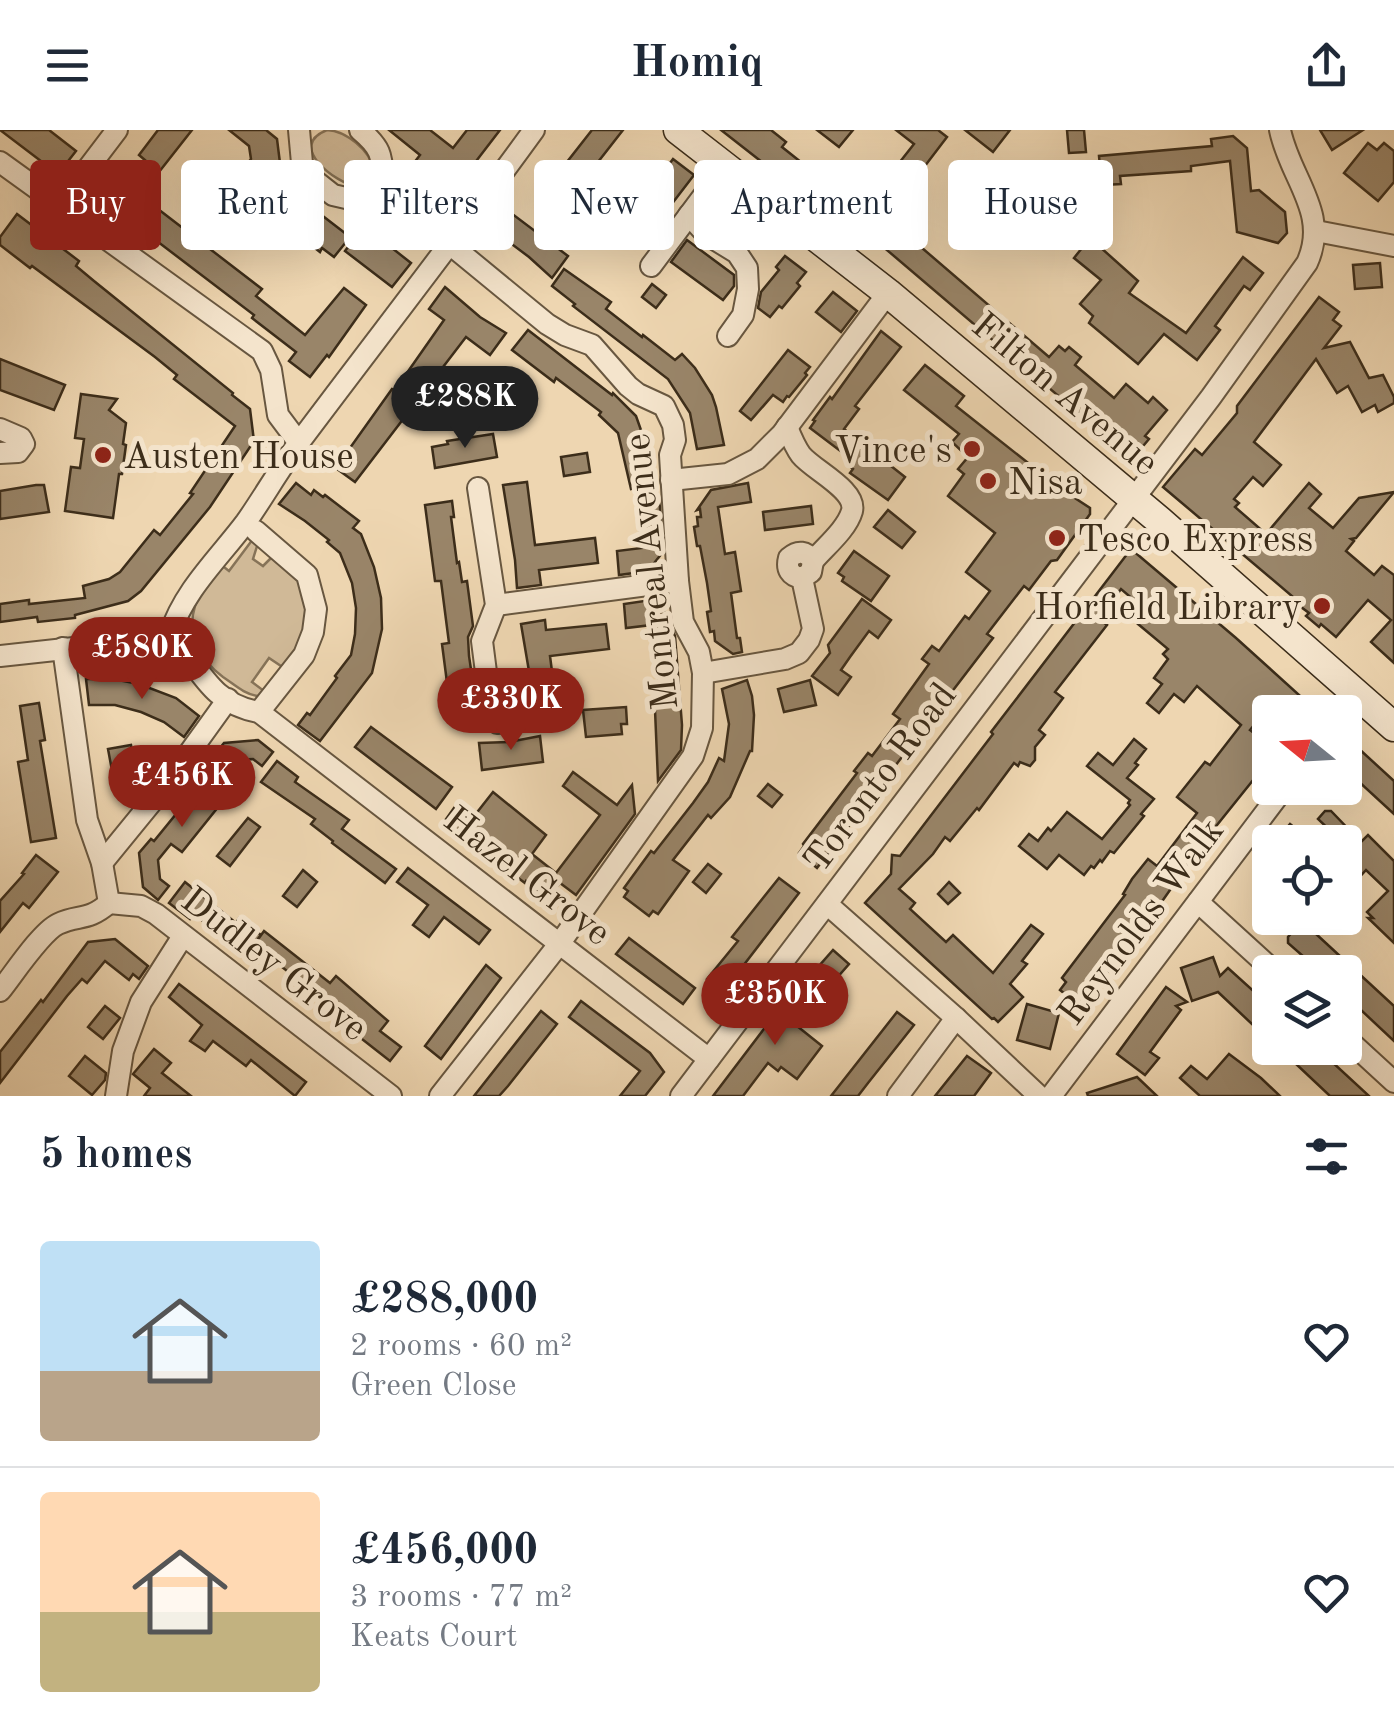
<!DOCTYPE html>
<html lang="en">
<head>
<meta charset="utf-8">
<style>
  body { margin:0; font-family:"Old Standard TT",serif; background:#f2f2f3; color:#1f2937; height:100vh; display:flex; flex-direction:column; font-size:38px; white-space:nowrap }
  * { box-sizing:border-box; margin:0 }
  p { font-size:32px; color:#747a83 }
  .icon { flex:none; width:55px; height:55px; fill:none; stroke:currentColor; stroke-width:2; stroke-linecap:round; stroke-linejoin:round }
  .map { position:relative; height:966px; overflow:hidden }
  .details { display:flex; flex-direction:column; background:#fff; flex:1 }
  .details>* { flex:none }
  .banner { position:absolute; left:30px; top:30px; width:1335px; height:90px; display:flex; gap:20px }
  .needle { width:65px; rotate:288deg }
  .tools { position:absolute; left:1252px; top:565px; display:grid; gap:20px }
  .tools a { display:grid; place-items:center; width:110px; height:110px; border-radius:10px; background:#fff; box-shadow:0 10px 40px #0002; font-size:50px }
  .price { position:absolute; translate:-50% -85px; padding:0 22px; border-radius:35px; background:#8f2418; color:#fff; font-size:32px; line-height:65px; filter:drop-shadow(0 2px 5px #0008) }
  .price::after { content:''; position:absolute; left:50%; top:60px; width:30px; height:22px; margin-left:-15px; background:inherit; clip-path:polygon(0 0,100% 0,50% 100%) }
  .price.active { background:#222; color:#fff }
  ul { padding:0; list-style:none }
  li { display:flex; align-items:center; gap:30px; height:250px; padding:0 40px }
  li+li { border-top:2px solid #e0e1e3 }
  li span { display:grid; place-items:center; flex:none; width:280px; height:200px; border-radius:10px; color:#555 }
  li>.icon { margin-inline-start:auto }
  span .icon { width:120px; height:120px; fill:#fffc; stroke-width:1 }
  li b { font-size:42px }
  h2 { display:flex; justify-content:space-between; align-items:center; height:120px; padding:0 40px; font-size:42px }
  .pill { padding:0 35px; border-radius:10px; background:#fff; box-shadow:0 10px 40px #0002; font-size:35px; line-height:90px }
  .pill.active { background:#8f2418; color:#fff }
  header { display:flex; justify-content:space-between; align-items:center; height:130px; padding:0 40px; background:#fff; font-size:45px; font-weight:700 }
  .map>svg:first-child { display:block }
  .green { fill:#d0b997; stroke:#867358; stroke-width:2.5 }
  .building { fill:#998569; stroke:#3c2d1a; stroke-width:2.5 }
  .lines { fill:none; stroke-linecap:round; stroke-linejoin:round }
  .street-casing { stroke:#685740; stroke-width:24 }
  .secondary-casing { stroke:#3c2d1a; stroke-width:31 }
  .street { stroke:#f4e4cc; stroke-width:20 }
  .secondary { stroke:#f4e4cc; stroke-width:28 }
  .poi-dot { fill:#8f2418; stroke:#f4e4cc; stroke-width:4 }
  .labels { text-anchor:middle; stroke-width:10; stroke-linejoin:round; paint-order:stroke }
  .street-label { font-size:38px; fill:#3c2d1a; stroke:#f4e4cc }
  .poi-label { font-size:38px; fill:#3c2d1a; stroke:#f4e4cc; text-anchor:start }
</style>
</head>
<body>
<header><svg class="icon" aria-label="menu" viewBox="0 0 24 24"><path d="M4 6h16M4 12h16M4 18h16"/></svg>Homiq<svg class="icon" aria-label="share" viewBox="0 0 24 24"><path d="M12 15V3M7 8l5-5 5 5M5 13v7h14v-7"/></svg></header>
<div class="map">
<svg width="1394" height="966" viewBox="0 0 1394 966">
  <rect width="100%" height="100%" fill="#eed6b1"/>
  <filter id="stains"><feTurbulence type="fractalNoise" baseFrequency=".002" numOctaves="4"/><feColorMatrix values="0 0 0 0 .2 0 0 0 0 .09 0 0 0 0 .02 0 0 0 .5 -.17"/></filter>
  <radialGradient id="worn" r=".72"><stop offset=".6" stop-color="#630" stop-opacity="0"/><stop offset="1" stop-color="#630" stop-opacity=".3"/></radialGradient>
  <!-- green -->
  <g class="green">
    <path d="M327 0C346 1 370 20 374 40L367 52 358 57C335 53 286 16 327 0Z"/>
    <path d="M253 409 258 413 253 429 263 436 270 429 280 427 289 433 309 472 305 508 284 538 269 528 252 552 264 561 258 566C244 564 235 555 223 547 201 531 186 504 195 476 200 462 213 447 220 434L229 441Z"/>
  </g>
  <!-- building -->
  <g class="building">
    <path d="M0 0H49L76 21 58 44Z"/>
    <path d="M158 0H192L159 42 139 25Z"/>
    <path d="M229 0H266L277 9 280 33 271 46 350 107 334 127 322 118 320 122 292 100 295 96 283 87 287 82 239 44 251 29 249 16Z"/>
    <path d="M389 0H430L453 18 467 0H500L467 43 476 50 457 75 410 38 420 25Z"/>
    <path d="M592 0H623L562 78 541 62 550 49 552 51Z"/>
    <path d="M721 0H771L786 12 782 17 831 56 845 67 850 62 866 75 914 14 896 0H938L947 7 886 87 1049 227 1059 216 1065 221 1069 217 1081 227 1075 235 1114 268 1126 254 1148 273 1153 267 1167 280 1145 306 1149 309 1133 328 1129 326 874 109 869 116Z"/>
    <path d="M817 0H853L839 17Z"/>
    <path d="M965 0H1010L993 22Z"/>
    <path d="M1067 0H1084L1086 22 1069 23Z"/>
    <path d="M1320 0H1363L1332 20Z"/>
    <path d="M1233 6 1247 18 1251 61 1259 60 1285 82 1287 103 1278 113 1237 102 1230 31 1191 36V41L1120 46 1121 54 1104 55V48H1101L1099 26 1212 16 1211 9Z"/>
    <path d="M1368 13 1377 20 1384 13 1394 21V52L1378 71 1344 43Z"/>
    <path d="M673 29 694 45 638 118 618 103Z"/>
    <path d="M128 39 132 59 262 159 256 166 305 205 344 158 366 175 329 227 327 225 310 247 289 231 296 222 252 188 254 185 103 70Z"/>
    <path d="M507 80 568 126 552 148 529 127 505 109 503 111 490 102Z"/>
    <path d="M17 84 79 131 76 136 94 151 233 263 232 265 250 279 254 311 210 377 141 461 128 471 75 485V488L38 492 37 487 0 492V474L29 470V474L85 468 83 456 109 449 120 442 154 400 160 405 193 364 190 363 235 296 174 249 177 245 155 227 32 136 30 138 0 115V107Z"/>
    <path d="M364 96 411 133 392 157 345 121Z"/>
    <path d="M1090 108 1138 151 1129 163 1186 203 1243 127 1263 143 1250 160 1244 156 1215 196 1220 200 1197 230 1164 204 1138 234 1089 193 1093 186 1080 174 1101 150 1074 128Z"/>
    <path d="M687 110 734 145V156L723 170 671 132Z"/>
    <path d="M785 126 806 142 797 153 800 156 782 178 779 176 770 187 758 178 761 162 779 140 776 137Z"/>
    <path d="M1380 133 1382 157 1355 159 1353 135Z"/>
    <path d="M564 139 611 172 606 179 642 207 643 205 675 230 682 224 695 238 712 265 716 277 724 315 697 319 690 283 668 249 573 176 575 174 552 156Z"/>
    <path d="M652 154 666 165 656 178 642 167Z"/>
    <path d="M445 157 480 187 506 203 490 225 466 207 355 352 333 336 343 324 345 325 392 259 395 260 444 190 429 179Z"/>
    <path d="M833 162 857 181 841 202 816 182Z"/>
    <path d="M1319 167 1339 182 1333 190 1341 196 1324 218 1350 212 1369 248 1383 245 1394 267V273L1378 282 1375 275 1362 282 1348 256 1337 263 1316 229 1254 312 1281 335 1263 356 1253 347 1234 369 1239 373 1235 377 1266 404 1309 353 1321 364 1309 378 1333 398 1359 368 1394 362 1356 408 1351 409 1354 411 1346 421 1374 445 1382 436 1394 445V533L1371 512 1391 490 1368 470 1336 507 1321 494 1319 497 1306 486 1309 483 1297 474 1299 472 1163 357 1195 319 1202 325 1237 283V276Z"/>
    <path d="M528 200 612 265 613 263 636 286 647 317 660 377 662 423 648 441 619 445 617 421 642 418 635 358 631 359 618 303 599 285 601 282 556 248 554 252 512 220Z"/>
    <path d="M881 201 901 217 855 276 859 279 844 299 905 347 888 370 850 343 853 339 847 334 851 329 810 298 815 291 813 290 830 267 832 269Z"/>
    <path d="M788 220 810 237 805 243 807 245 789 267 787 266 783 272 773 265 751 290 740 281Z"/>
    <path d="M0 229 65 255 54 280 0 260Z"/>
    <path d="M925 235 964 266 956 276 1061 359 1090 378V384L1057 430 1051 431 1029 460 1024 456 987 504 993 508 817 738 799 723 804 716 803 714 857 643 854 641 868 623 872 626 900 589 893 584 929 534 922 529 932 516 939 521 965 486 969 489 990 461 966 442 995 403 948 366 964 344 958 339 968 327 952 312 959 304 904 260Z"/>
    <path d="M515 263 531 275 514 296 499 283Z"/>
    <path d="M81 264 117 269 109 280 126 293 123 314 126 315 122 344H119L113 388 65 381 71 337 80 338 84 309 75 308Z"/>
    <path d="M493 304 497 327 435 338 432 317 448 314 447 311Z"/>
    <path d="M587 323 590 342 564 346 561 327Z"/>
    <path d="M527 352 535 415 595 408 598 433 539 440 541 455 517 458 515 430 503 355Z"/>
    <path d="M296 353 311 365 314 360 323 367 325 365 359 391 353 398 361 404 374 437 381 468 382 499 372 543 320 611 298 595 307 583 310 585 337 548 335 546 351 525 355 504 356 478 352 453 340 423 327 412 329 410 305 391 279 374Z"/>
    <path d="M748 353 751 372 718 377 725 424 735 422 741 461 731 463 737 508H740L742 522 733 524 715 511 714 501 710 502 707 482 711 481 707 453 700 416H697L694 397 698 396 697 387H701L700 379 697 380 711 360Z"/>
    <path d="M36 355H44L49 382 0 389V361Z"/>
    <path d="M452 371 454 387H451L457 433 459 432 462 452 467 451 473 496 468 507 469 526 478 587 452 591 442 514 449 513 441 451H435L425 375Z"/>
    <path d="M811 376 813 394 765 400 763 382Z"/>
    <path d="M888 380 915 402 902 418 874 397Z"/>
    <path d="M1131 419 1236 508 1309 574 1301 582H1265L1250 600 1270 615V629L1205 710 1142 800 1080 876 1060 860 1066 852 1062 848 1125 765 1123 764 1132 749 1148 729 1157 736 1197 683 1177 667 1205 632 1210 635 1241 595 1197 556 1184 572 1174 564 1159 583 1147 573 1162 554 1154 548 1168 529 1163 524 1168 519 1138 494 1148 482 1121 459 1099 489 1107 495 1055 562 1063 568 1039 600 1045 605 1035 617V630L1030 636 1020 632 1018 636 1014 633 979 680 977 678 950 711 945 707 933 724 899 759 915 773 910 779 946 812 953 805 993 843 1031 795 1043 804 1022 831 1027 834 1010 854 1023 867 998 892 994 888 992 889 865 773 891 744 892 725 900 726 993 604 991 602Z"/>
    <path d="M854 421 889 446 871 471 842 451 844 447 838 443Z"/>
    <path d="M862 469 891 490 878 508 869 501 850 527 841 540 851 547 838 565 812 546 830 523 828 515Z"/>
    <path d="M651 470 668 484 670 494 675 506 682 595 681 620 658 651 654 556H659L652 495 626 498 624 474Z"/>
    <path d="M545 490 546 500 606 494 609 519 550 526 557 580 545 582 539 577 532 575 531 553 521 494Z"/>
    <path d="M86 549H113L139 554 176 568 199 586 184 607 164 592 141 582 115 575H89Z"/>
    <path d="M747 550 752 566 754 585 752 621H750L730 667 711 688 708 685 673 730 689 741 658 784 653 781 649 786 624 767 628 761 624 758 651 721 654 723 693 673 708 652 719 628 724 631 729 594 722 559Z"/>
    <path d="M810 550 816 575 784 582 778 559Z"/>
    <path d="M39 573 45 610 40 611 56 708 31 712 18 632 28 630 20 576Z"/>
    <path d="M626 577 627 594H621L622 604 586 607 583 580Z"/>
    <path d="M371 597 452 657 436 679 355 617Z"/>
    <path d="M540 606 543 632 482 640 479 613 509 612Z"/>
    <path d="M1345 606 1394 651V684L1345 639Z"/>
    <path d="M1134 609 1146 619 1135 633 1138 635 1127 648 1154 669 1141 684 1144 686 1114 723 1110 721 1102 732 1100 730 1094 738 1091 736 1084 745 1059 725 1047 739 1019 716 1029 704 1038 711 1048 698 1051 701 1067 682 1102 709 1130 675 1128 673 1130 670 1087 636 1098 623 1113 635Z"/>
    <path d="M258 610 273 622 262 636 253 629 235 630 227 640 212 628 224 613Z"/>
    <path d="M131 615 139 658 116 662 108 619Z"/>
    <path d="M277 631 298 647 295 652 349 690 342 699 396 739 385 753 332 713 333 711 311 694 315 689 261 652Z"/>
    <path d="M212 640 231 656V661L182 722 171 714 158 730 160 749 169 756 158 770 143 757 139 723 151 709 154 711Z"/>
    <path d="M573 642 617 675 632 655 635 684 576 765 560 753 548 768 526 751 525 753 444 692 454 678 471 690 493 662 546 705 532 724 556 743 600 685 563 656Z"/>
    <path d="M768 654 782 665 772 677 758 666Z"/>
    <path d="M1325 681H1331L1361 712 1368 705 1394 731V813L1368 788H1373L1367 782 1388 761 1366 740 1345 763V712H1342L1318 689Z"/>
    <path d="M248 688 260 697 230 736 217 726Z"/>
    <path d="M1290 694 1312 712H1275Z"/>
    <path d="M36 725 58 742 29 778 23 773 0 802V771L24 744 22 743Z"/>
    <path d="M708 734 721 744 706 763 693 752Z"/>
    <path d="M1259 736 1270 737V784L1255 782Z"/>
    <path d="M408 738 490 800 479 814 444 787 429 807 413 795 428 775 397 752Z"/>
    <path d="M303 740 317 752 297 777 283 766Z"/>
    <path d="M779 748 799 763 723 862 707 849 738 811 732 807Z"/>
    <path d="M185 752 236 793 239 788 261 805 246 825 194 784 190 789 169 773Z"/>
    <path d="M949 752 960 763 948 774 938 764Z"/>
    <path d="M1302 791 1394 876V911L1345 865V842H1321L1288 813V807Z"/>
    <path d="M264 801 330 853 336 846 388 891 380 901 401 917 390 931 353 902 357 896 254 815Z"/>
    <path d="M629 808 695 858 683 874 616 824Z"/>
    <path d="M115 809 148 836 139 849 133 844 129 850 105 831 87 853 82 849 67 866 0 953V922L41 870 43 872 88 812Z"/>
    <path d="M833 820 849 834 835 850 819 836Z"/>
    <path d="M1213 827 1220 846 1228 838 1270 876V911L1218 862 1192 871 1181 838Z"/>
    <path d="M486 835 501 848 441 929 425 916Z"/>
    <path d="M179 854 306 952 295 966 251 930 246 936 213 911 205 921 190 911 202 895 169 867Z"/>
    <path d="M1166 857 1187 872 1176 876 1181 880 1150 922 1159 928 1145 945 1117 924Z"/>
    <path d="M797 858 812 869 805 879 808 881 797 896 822 916 797 949 781 937 778 941 768 933 743 966H713L789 866 790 867Z"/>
    <path d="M581 871 650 923 664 942 645 966H620L640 941 569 887Z"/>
    <path d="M1027 874 1059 883 1050 919 1017 910Z"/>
    <path d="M105 876 120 888 103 909 88 897Z"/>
    <path d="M541 881 557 894 508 956 499 966H474Z"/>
    <path d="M897 882 914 895 868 953 858 966H831Z"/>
    <path d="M1279 918H1317L1369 966H1330Z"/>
    <path d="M154 919 171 933 162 943 191 966H144L150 958 133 944Z"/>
    <path d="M1229 924 1261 948 1280 966H1200L1180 948 1191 936 1207 949Z"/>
    <path d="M85 926 106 943 105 950 92 965 69 946Z"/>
    <path d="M967 926 991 943 974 966H935Z"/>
    <path d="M1137 947 1157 966H1088L1087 963Z"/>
  </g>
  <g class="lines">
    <!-- street casing -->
    <g class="street-casing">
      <g id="street">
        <path d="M299 0 302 33 309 46 333 65 346 68 384 60C381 28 385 21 360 0"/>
        <path d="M0 32 262 221 271 240 278 285 299 313"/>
        <path d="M384 60 547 194 565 205 592 215 628 256 638 264 664 276 673 295 675 310 670 325 678 451 683 492 699 522 703 543 702 598 693 626 560 813 440 966"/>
        <path d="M60 75 117 0"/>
        <path d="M689 85 706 104 737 123 747 138 748 159 743 185 728 206"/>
        <path d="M1316 101 1394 116"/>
        <path d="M651 136 725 37"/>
        <path d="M787 297C791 307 795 317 801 325 813 340 857 360 852 381 847 399 825 417 813 431"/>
        <path d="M0 299 21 308 24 314 18 322 0 323"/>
        <path d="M671 350 728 344 757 329 782 304 888 163"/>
        <path d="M478 358 496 475 482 511 492 589 497 593 533 589"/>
        <path d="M256 401 307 445 316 479 313 502 304 525 259 582"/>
        <path d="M496 475 678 451"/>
        <path d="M170 504C199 535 209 574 259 582L709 929"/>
        <path d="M170 504C184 460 219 428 246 392 265 365 281 336 301 310 379 206 458 105 534 0"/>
        <path d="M63 518 87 690 102 733 109 773"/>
        <path d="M0 526 92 516 170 504"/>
        <path d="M703 543 785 529 799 523 809 510 813 499 802 448C790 446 786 439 789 428 798 420 806 421 813 431L811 442 802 448"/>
        <path d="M1341 582 1356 563"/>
        <path d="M179 637 228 569"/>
        <path d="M102 733 151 673"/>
        <path d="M1198 772 1275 842"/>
        <path d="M109 773 141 776 156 784 391 966"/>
        <path d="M827 774 956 888 1039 966"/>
        <path d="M0 861C13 845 41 802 58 794 79 784 87 792 109 773"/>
        <path d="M1345 907 1394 952"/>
        <path d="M116 966 123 921 141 872 183 806"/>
        <path d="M681 966 1211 267 1307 133C1330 83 1290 49 1280 0"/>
        <path d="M898 966 956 888"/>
        <path d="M1051 966 1284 658"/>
      </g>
    </g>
    <!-- secondary casing -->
    <g class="secondary-casing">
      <path id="secondary" d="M678 0 888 163 1160 391 1394 597"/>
    </g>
    <!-- street -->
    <use href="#street" class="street"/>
    <!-- secondary -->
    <use href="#secondary" class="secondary"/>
  </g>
  <!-- markers -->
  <g class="poi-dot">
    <circle cx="972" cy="319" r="10"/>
    <circle cx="103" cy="325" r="10"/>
    <circle cx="988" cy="351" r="10"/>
    <circle cx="1057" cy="408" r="10"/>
    <circle cx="1322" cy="476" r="10"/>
  </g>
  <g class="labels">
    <!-- street labels -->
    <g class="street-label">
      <text transform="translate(1066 263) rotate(40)" y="13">Filton Avenue</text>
      <text transform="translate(650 442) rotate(-96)" y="13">Montreal Avenue</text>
      <text transform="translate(879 647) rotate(-53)" y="13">Toronto Road</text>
      <text transform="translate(528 745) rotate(38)" y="13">Hazel Grove</text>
      <text transform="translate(1140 791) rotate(-53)" y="13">Reynolds Walk</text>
      <text transform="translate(275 833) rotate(38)" y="13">Dudley Grove</text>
    </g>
    <!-- poi labels -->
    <g class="poi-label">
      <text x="952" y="332" text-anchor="end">Vince's</text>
      <text x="123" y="338">Austen House</text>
      <text x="1008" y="364">Nisa</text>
      <text x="1077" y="421">Tesco Express</text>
      <text x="1302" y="489" text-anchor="end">Horfield Library</text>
    </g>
  </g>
  <rect width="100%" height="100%" filter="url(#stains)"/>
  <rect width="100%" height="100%" fill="url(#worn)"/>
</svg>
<div class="tools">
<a><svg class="needle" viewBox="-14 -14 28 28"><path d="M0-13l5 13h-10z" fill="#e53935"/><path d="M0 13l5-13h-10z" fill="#747a83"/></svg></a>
<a><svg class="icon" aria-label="locate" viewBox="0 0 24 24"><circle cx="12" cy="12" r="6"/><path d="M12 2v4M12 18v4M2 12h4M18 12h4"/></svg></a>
<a><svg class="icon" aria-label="layers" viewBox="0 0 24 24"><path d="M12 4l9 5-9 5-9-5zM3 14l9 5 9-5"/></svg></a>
</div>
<b class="price active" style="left:465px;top:321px">£288K</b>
<b class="price" style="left:142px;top:572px">£580K</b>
<b class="price" style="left:511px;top:623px">£330K</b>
<b class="price" style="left:182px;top:700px">£456K</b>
<b class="price" style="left:775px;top:918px">£350K</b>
<div class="banner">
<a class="pill active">Buy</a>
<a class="pill">Rent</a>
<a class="pill">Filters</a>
<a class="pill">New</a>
<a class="pill">Apartment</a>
<a class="pill">House</a>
</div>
</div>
<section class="details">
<h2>5 homes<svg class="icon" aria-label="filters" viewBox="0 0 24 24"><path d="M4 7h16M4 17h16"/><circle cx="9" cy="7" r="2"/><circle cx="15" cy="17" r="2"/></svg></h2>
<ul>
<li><span style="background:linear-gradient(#bfe0f5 65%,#b9a48a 0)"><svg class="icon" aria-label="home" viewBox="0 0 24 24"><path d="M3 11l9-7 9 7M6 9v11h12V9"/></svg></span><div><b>£288,000</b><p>2 rooms · 60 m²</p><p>Green Close</p></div><svg class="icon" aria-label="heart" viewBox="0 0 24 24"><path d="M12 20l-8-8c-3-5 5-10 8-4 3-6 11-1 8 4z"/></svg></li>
<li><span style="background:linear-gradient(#ffd9b3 60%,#c2b280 0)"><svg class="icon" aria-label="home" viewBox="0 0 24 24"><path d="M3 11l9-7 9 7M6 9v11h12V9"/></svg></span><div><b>£456,000</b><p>3 rooms · 77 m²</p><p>Keats Court</p></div><svg class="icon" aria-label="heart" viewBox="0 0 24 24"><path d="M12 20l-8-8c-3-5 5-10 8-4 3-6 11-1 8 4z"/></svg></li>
</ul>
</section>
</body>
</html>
